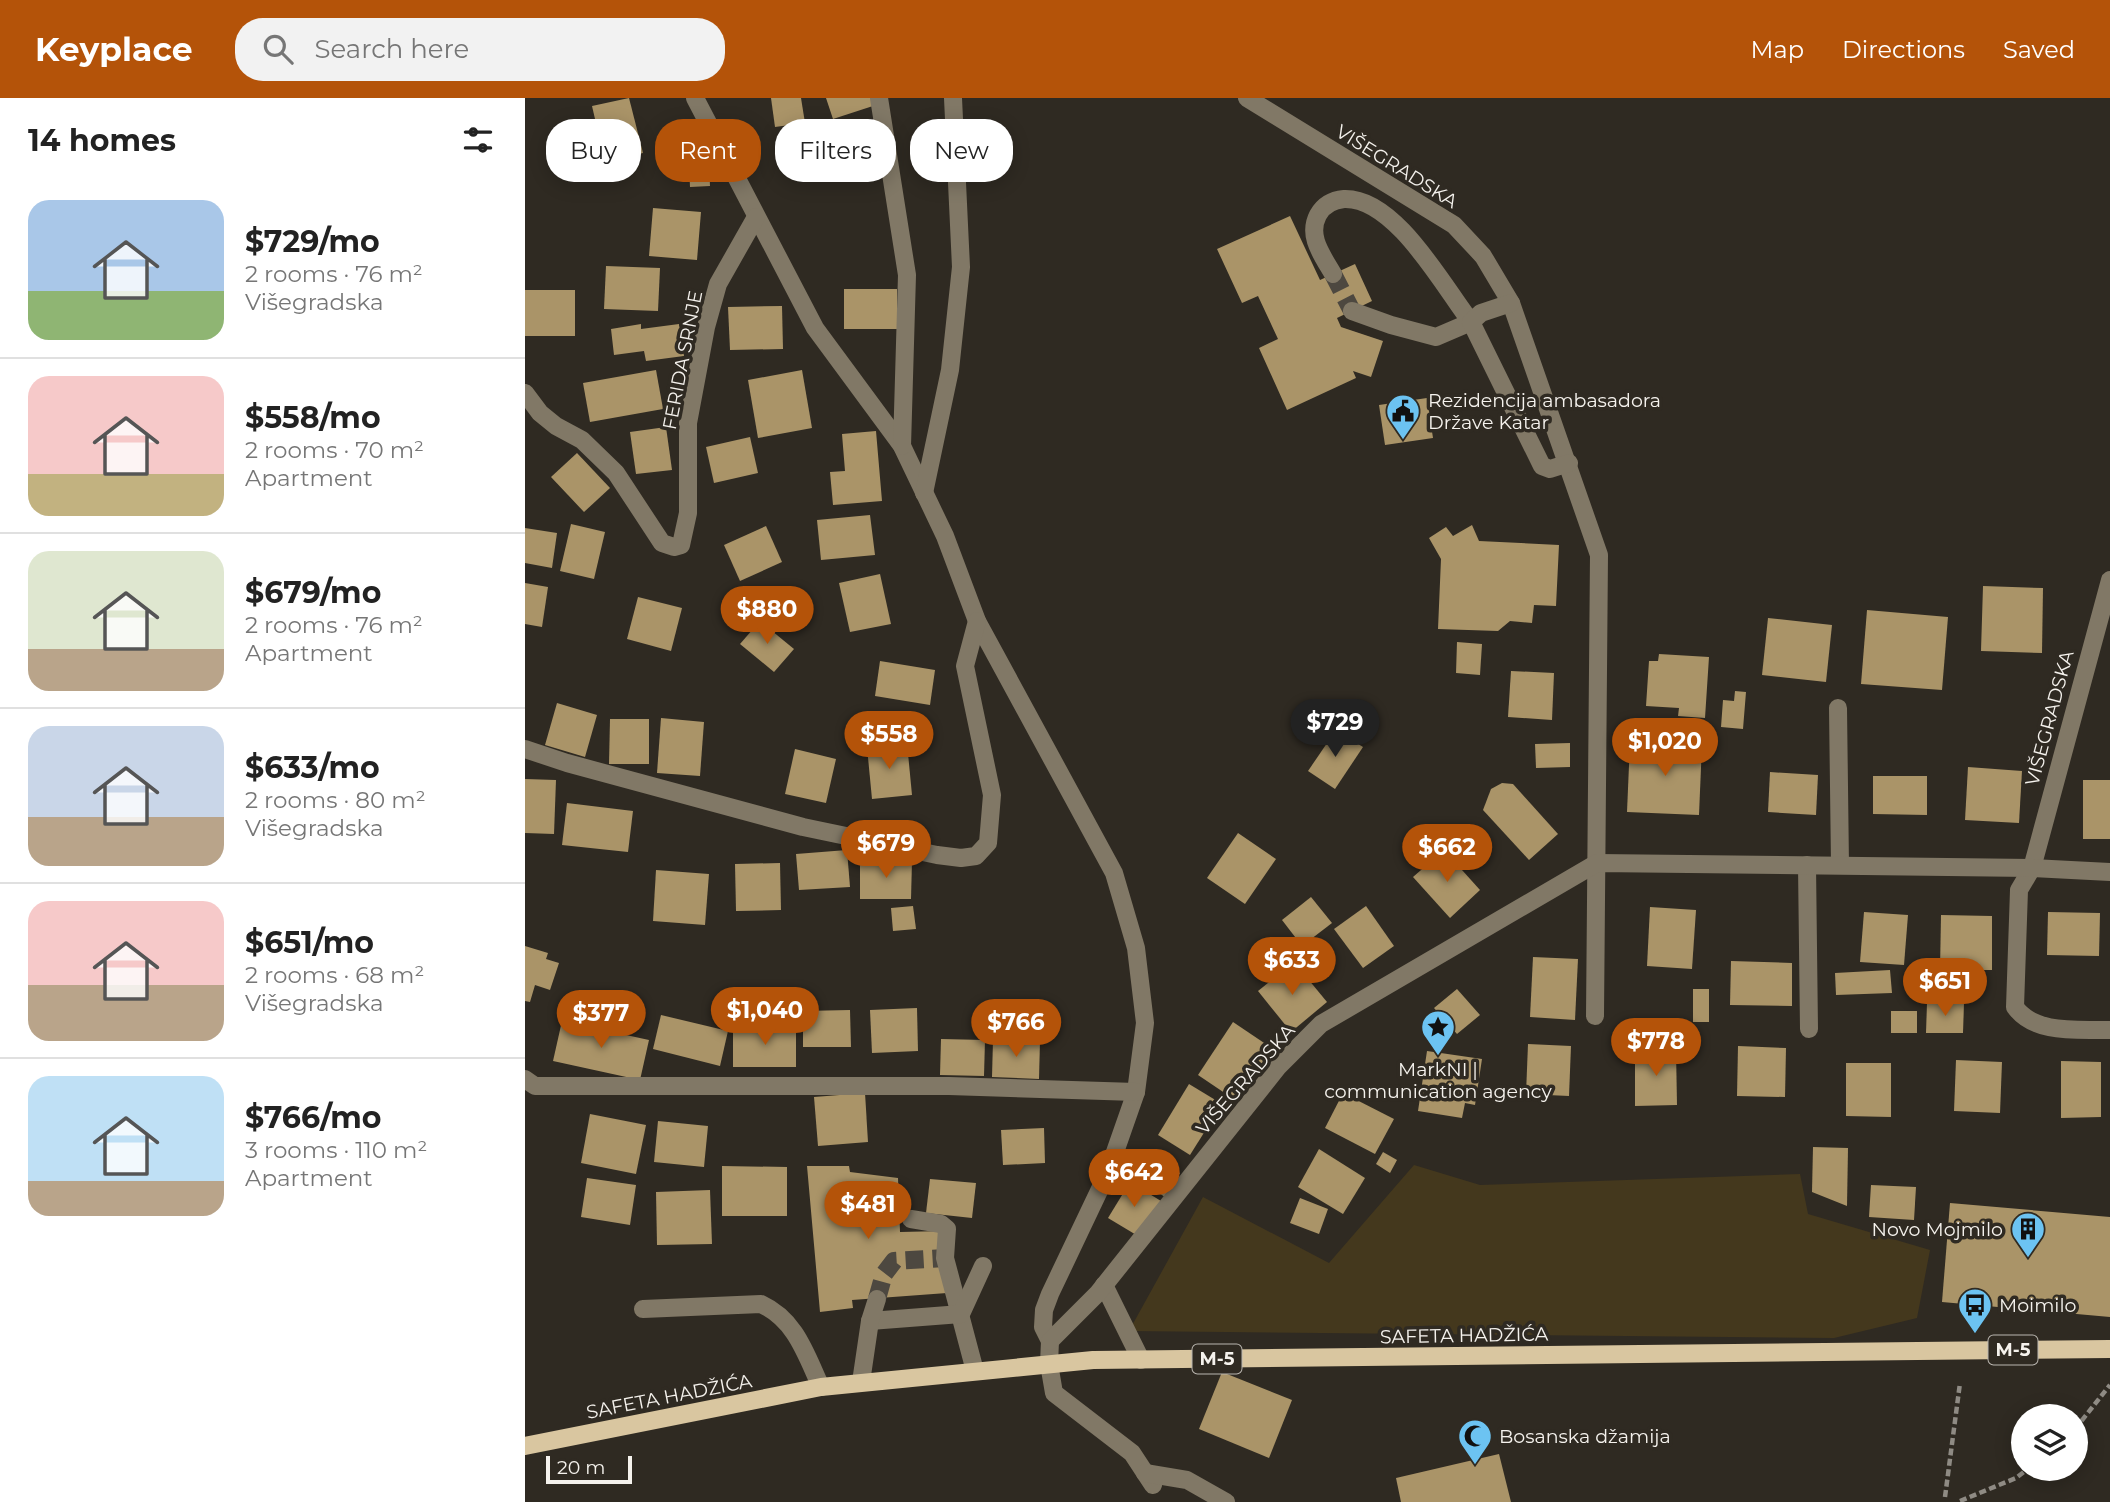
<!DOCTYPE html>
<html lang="en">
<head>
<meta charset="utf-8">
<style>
  body { margin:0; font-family:Montserrat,sans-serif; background:#f2f2f2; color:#222; height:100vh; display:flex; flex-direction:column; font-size:26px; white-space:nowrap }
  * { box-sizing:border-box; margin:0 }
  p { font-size:23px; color:#767676 }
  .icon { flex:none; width:38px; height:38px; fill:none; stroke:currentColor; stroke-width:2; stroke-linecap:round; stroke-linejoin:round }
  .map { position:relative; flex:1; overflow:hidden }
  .side { display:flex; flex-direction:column; background:#fff; width:525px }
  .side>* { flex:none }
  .hud { position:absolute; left:21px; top:21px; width:665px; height:63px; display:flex; gap:14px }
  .buttons { position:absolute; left:1486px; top:1306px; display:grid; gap:14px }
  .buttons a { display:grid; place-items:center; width:77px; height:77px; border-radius:50%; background:#fff; box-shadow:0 4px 18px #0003; font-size:35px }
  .scale { position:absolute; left:21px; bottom:18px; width:86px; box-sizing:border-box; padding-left:7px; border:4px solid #f5f2ed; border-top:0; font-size:19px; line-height:24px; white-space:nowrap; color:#f5f2ed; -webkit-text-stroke:5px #2f2a22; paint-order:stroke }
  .price { position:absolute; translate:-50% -60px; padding:0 16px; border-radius:24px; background:#b45309; color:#fff; font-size:23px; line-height:46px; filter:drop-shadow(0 2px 4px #0008) }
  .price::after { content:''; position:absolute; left:50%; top:42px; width:21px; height:16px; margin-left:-10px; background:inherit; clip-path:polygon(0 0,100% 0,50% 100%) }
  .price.on { background:#222; color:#fff }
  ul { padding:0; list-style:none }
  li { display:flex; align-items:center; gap:21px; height:175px; padding:0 28px }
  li+li { border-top:2px solid #e0e0e0 }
  li span { display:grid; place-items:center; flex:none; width:196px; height:140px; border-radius:21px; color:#555 }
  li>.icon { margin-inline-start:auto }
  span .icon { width:84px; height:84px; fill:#fffc; stroke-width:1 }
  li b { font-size:30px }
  h2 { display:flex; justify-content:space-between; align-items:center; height:84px; padding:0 28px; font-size:30px }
  .tag { padding:0 24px; border-radius:28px; background:#fff; box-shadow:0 4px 18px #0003; font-size:24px; line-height:63px }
  .tag.on { background:#b45309; color:#fff }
  header { display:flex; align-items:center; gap:42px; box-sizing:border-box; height:98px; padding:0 35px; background:#b45309; color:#fff }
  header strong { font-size:33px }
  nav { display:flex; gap:38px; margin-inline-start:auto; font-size:24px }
  .search { width:490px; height:63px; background:#f2f2f2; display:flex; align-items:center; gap:18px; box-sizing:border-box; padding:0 24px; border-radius:28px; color:#767676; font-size:26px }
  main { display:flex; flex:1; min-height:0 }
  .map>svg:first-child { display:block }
  .green { fill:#44381d }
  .building { fill:#aa9468 }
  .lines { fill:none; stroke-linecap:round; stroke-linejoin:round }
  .minor-tunnel { stroke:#4d4840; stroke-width:18; stroke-dasharray:18 9; stroke-linecap:butt }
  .path { stroke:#8f8b84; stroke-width:4.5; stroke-dasharray:7 3.5; stroke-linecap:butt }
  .minor { stroke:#817866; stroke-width:18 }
  .major { stroke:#d9c6a0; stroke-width:18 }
  .labels { text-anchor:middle; stroke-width:7; stroke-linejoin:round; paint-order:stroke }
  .shield { fill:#2f2a22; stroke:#bab6b0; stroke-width:2 }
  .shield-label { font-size:18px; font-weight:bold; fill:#f5f2ed }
  .street-label { font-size:19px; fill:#f5f2ed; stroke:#2f2a22 }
  .poi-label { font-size:19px; fill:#f5f2ed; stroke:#2f2a22; text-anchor:start }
</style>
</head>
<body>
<header>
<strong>Keyplace</strong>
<div class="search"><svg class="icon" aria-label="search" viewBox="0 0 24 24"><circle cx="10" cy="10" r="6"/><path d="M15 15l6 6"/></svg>Search here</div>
<nav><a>Map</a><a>Directions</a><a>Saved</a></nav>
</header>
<main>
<section class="side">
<h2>14 homes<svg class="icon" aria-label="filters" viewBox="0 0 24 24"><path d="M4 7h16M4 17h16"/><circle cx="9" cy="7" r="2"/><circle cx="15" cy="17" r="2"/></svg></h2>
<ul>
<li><span style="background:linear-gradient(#a9c7e8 65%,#8fb573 0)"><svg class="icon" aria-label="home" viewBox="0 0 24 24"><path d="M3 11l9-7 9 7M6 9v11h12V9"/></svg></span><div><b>$729/mo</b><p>2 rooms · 76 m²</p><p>Višegradska</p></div></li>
<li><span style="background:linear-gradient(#f6c9c9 70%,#c2b280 0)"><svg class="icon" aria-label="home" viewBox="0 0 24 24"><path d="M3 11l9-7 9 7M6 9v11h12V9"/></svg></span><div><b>$558/mo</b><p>2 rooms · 70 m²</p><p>Apartment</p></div></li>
<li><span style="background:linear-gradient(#dfe7d0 70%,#b9a48a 0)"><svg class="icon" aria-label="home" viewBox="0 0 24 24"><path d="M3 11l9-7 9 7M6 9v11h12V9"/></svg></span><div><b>$679/mo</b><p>2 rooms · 76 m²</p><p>Apartment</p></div></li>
<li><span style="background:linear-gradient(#c9d6e8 65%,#b9a48a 0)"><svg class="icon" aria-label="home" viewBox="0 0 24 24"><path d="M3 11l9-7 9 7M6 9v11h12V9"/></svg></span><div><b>$633/mo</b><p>2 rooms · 80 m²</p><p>Višegradska</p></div></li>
<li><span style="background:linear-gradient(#f6c9c9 60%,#b9a48a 0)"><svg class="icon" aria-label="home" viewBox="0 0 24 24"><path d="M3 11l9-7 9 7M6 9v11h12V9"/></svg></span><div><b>$651/mo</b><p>2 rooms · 68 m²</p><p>Višegradska</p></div></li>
<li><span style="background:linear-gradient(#bfe0f5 75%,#b9a48a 0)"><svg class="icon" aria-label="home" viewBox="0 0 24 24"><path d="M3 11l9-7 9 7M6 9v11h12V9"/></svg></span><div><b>$766/mo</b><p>3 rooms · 110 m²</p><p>Apartment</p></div></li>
</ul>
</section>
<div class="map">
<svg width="1585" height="1404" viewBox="0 0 1585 1404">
  <rect width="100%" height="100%" fill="#2f2a22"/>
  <!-- green -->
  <path class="green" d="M889 1067 955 1087 1275 1076 1283 1116 1405 1152 1392 1220 1309 1240 604 1233 678 1099 804 1165Z"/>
  <!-- building -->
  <g class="building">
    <path d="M104 0 118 55 80 64 67 8Z"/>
    <path d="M246 0H276L280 25 250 29Z"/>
    <path d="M301 0H348L351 7 308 21Z"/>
    <path d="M347 27 361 67 312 83 299 42Z"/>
    <path d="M183 49 185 88 165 89 163 50Z"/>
    <path d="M128 110 176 114 172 162 124 158Z"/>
    <path d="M765 118 795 182 830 166 847 203 812 220 816 229 858 243 846 279 828 273 831 280 762 312 734 250 753 241 733 198 717 205 692 151Z"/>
    <path d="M81 168 135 170 133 213 79 211Z"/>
    <rect x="319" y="191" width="53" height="40"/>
    <rect x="0" y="192" width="50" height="46"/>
    <path d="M257 208 258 251 205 252 203 209Z"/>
    <path d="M116 226V231L154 226 159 258 121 263 119 253 89 257 86 231Z"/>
    <path d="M131 272 138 311 65 324 58 285Z"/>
    <path d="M277 272 287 330 233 340 223 282Z"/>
    <path d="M902 300 908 340 860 347 854 307Z"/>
    <path d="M141 329 147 372 111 376 105 334Z"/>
    <path d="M351 333 357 403 308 407 305 374 320 373 317 336Z"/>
    <path d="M225 339 233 375 189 385 181 349Z"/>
    <path d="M52 355 85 390 59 414 26 379Z"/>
    <path d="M345 417 350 457 296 462 292 422Z"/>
    <path d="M46 426 80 434 69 481 35 473Z"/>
    <path d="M947 427 954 443 1034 447 1031 508 1009 507 1007 525 985 523 973 533 913 531 916 461 904 440 921 429 928 438Z"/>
    <path d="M241 428 257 464 215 483 199 447Z"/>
    <path d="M0 430 32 435 27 470 0 465Z"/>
    <path d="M355 476 366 526 325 534 314 485Z"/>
    <path d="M0 485 23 489 17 529 0 526Z"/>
    <path d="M1458 488 1518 490 1517 555 1456 553Z"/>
    <path d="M113 499 157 510 146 553 102 541Z"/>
    <path d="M1342 512 1423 519 1417 592 1336 586Z"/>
    <path d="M1243 520 1307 527 1301 584 1237 577Z"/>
    <path d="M235 523 269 551 249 574 215 546Z"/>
    <path d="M932 544 957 546 955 577 931 575Z"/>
    <path d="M1134 556 1184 559 1180 620 1153 618 1154 610 1121 608 1124 563H1133Z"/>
    <path d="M355 563 410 572 405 607 350 598Z"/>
    <path d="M986 573 1029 575 1027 622 983 619Z"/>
    <path d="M1210 593 1221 594 1218 631 1196 629 1198 602 1209 603Z"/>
    <path d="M32 605 72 617 60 659 20 647Z"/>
    <path d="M136 620 179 624 175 678 132 675Z"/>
    <path d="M85 621H124V666H84Z"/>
    <path d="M811 632 838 649 810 691 783 673Z"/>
    <path d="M1105 644 1177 646 1174 717 1102 714Z"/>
    <path d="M382 645 387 697 347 701 342 649Z"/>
    <path d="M1045 645V669L1011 670 1010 646Z"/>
    <path d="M270 651 311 661 301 705 260 696Z"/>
    <path d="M1443 669 1497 673 1494 725 1440 722Z"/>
    <path d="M1245 674 1293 677 1291 717 1243 714Z"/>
    <path d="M1348 678H1402V717L1348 716Z"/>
    <path d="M0 681 31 682 29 736 0 735Z"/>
    <rect x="1558" y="682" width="27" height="59"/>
    <path d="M977 685 988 686 1033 736 1004 762 958 712 966 691Z"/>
    <path d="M42 705 108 713 103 754 37 747Z"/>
    <path d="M713 735 751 761 720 806 682 780Z"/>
    <path d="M322 752 325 789 274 792 271 756Z"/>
    <path d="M919 752 955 792 925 820 888 779Z"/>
    <path d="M335 762 387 763 386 801H335Z"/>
    <path d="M255 765 256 812 211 813 210 766Z"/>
    <path d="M131 772 184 776 180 827 128 823Z"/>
    <path d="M786 799 807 825 777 848 757 822Z"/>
    <path d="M388 808 391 831 368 833 366 810Z"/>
    <path d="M841 808 869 848 838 870 809 831Z"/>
    <path d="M1125 809 1171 812 1167 871 1122 868Z"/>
    <path d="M1339 814 1383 817 1379 867 1335 864Z"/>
    <path d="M1523 814 1575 815 1574 858 1522 857Z"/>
    <path d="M1416 817 1467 818V872H1415Z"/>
    <path d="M0 848 23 855 21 861 34 865 25 892 10 887 5 904 0 903Z"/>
    <path d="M1008 859 1053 861 1050 922 1005 919Z"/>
    <path d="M1206 863 1267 865V908L1205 907Z"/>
    <path d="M769 864 802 904 766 934 733 893Z"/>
    <path d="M1365 872 1367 895 1311 897 1310 875Z"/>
    <path d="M932 891 955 917 932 936 909 910Z"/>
    <rect x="1168" y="891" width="16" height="33"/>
    <path d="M1402 905H1439L1438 935H1401Z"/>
    <path d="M392 910 393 953 347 955 345 912Z"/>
    <path d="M325 912 326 949H278V913Z"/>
    <rect x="1366" y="913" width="26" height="22"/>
    <path d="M136 917 203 933 195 968 128 951Z"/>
    <path d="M37 923 124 942 115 982 28 963Z"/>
    <path d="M708 924 748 951 713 1004 673 977Z"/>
    <rect x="208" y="929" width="63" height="40"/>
    <path d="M416 941 460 942 459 978 415 977Z"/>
    <path d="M468 942 515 943 514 981 467 979Z"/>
    <path d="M1003 946 1046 948 1044 998 1001 996Z"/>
    <path d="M1213 948 1261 950 1260 999 1212 998Z"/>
    <path d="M1110 952H1151L1152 1007 1110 1008Z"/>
    <path d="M902 953 957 961 950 1007 940 1005 937 1020 893 1013Z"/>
    <path d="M1431 962 1477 964 1475 1015 1429 1013Z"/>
    <path d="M1536 963 1576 964V1019L1536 1020Z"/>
    <path d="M1321 965H1366V1019L1321 1018Z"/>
    <path d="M664 986 697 1006 665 1057 633 1037Z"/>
    <path d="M340 995 343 1044 293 1048 289 999Z"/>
    <path d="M818 995 869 1021 850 1056 800 1030Z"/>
    <path d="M65 1016 121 1027 111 1076 56 1065Z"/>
    <path d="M133 1023 183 1028 179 1069 129 1064Z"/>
    <path d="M519 1030 520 1065 478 1067 476 1032Z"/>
    <path d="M1288 1049 1323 1050 1322 1108 1287 1094Z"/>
    <path d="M794 1051 840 1080 818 1116 773 1089Z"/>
    <path d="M858 1054 872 1062 865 1075 851 1066Z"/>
    <path d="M635 1062 655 1075 640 1099 620 1086Z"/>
    <path d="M197 1068 262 1069V1118H197Z"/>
    <path d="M282 1068H324L325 1074 373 1080 375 1134 419 1133 422 1195 327 1202 328 1210 295 1214Z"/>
    <path d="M62 1080 111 1087 105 1127 56 1119Z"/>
    <path d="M405 1081 451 1085 447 1120 401 1115Z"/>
    <path d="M605 1084 636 1103 613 1138 583 1120Z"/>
    <path d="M1346 1087 1391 1089 1389 1122 1344 1119Z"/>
    <path d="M185 1092 187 1146 132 1147 131 1094Z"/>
    <path d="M775 1100 803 1111 794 1136 765 1125Z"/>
    <path d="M1425 1105 1585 1119V1219L1417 1204Z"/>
    <path d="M697 1274 767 1302 744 1360 674 1331Z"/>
    <path d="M974 1356 986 1404H876L871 1380Z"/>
  </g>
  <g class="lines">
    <!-- minor-tunnel -->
    <g class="minor-tunnel">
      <path d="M808 176 827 213"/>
      <path d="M352 1201 359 1176 369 1163 420 1160"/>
    </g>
    <!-- path -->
    <g class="path">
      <path d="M1550 1331 1585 1287"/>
      <path d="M1420 1399 1435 1285"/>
      <path d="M1435 1403 1491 1380 1504 1370"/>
    </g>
    <!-- minor -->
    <g class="minor">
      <path d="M170 0 290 230 377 348 420 438 452 523 589 775 611 850 620 925 611 994 583 1074 525 1196 519 1212 518 1229 525 1243 524 1266 529 1295 607 1355 628 1387"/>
      <path d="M354 0 382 177 377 348"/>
      <path d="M722 0 929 127 958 158 986 205 1074 457 1070 918"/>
      <path d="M808 176C797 157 782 138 793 117 799 106 808 102 819 101 870 99 918 188 946 224L911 239 866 227 827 213"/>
      <path d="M986 205 956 215 946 224 1017 368 1025 371 1044 365"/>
      <path d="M0 295 15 315 31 328 57 342 91 375 137 445 149 449 156 447 163 415V325L181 229 193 186 231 119"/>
      <path d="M399 395 425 272 436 169 428 0"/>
      <path d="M1585 482 1507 770 1494 792 1490 909C1510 937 1554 931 1585 932"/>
      <path d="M1313 610 1315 767"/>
      <path d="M0 651 42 665 278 729 412 757 436 760 451 758 463 745 467 697 440 568 452 523"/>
      <path d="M1282 767 1284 931"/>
      <path d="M0 981 10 988H424L611 994"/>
      <path d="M386 1121 416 1126 422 1131 420 1160 450 1273"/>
      <path d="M579 1187 616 1262"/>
      <path d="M118 1211 236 1206C271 1222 281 1257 296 1289"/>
      <path d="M345 1223 436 1216 458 1168"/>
      <path d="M525 1243 573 1195 753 969 796 926 1072 765 1507 770 1585 774"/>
      <path d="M336 1284 345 1223 352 1201"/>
      <path d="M620 1375 662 1382 701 1404"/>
    </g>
    <!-- major -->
    <path class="major" d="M0 1348 296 1289 568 1262 1585 1251"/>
  </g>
  <!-- icons -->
  <defs>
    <g id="civic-pin" transform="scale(1.75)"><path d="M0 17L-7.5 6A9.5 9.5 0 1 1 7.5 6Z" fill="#6cc3f2" stroke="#2f2a22"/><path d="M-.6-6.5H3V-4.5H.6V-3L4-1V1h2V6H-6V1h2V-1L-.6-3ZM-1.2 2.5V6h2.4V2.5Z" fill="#111"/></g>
    <g id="sight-pin" transform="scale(1.75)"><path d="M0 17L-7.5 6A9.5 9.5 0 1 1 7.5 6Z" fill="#6cc3f2" stroke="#2f2a22"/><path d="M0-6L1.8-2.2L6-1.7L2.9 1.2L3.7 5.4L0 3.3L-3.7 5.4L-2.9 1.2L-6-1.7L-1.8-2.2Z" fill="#111"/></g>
    <g id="building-pin" transform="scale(1.75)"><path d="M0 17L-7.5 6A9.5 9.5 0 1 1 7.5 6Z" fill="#6cc3f2" stroke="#2f2a22"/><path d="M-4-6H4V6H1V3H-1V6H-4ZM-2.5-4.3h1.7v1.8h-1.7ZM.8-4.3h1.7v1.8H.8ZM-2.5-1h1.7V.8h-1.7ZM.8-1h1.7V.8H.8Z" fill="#111"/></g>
    <g id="bus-pin" transform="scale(1.75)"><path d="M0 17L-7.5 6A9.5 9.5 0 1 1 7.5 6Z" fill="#6cc3f2" stroke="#2f2a22"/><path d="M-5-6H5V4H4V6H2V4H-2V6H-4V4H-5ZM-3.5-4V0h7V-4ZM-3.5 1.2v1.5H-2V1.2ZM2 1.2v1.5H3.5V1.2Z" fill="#111"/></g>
    <g id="mosque-pin" transform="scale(1.75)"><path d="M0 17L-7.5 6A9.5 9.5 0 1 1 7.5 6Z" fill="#6cc3f2" stroke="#2f2a22"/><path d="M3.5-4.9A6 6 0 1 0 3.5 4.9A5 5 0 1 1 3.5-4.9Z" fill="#111"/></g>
  </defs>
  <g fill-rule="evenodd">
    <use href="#civic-pin" x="878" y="313"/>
    <use href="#sight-pin" x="913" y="929"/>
    <use href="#building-pin" x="1503" y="1131"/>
    <use href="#bus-pin" x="1450" y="1207"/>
    <use href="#mosque-pin" x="950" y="1338"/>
  </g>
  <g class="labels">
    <!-- shield labels -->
    <g class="shield">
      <rect x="1463.5" y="1237.5" width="49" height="29" rx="5"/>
      <rect x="667.5" y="1246.5" width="49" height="29" rx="5"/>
    </g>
    <g class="shield-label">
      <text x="1488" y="1258">M-5</text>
      <text x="692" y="1267">M-5</text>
    </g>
    <!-- street labels -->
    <g class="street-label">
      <text transform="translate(872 68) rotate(32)" y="7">VIŠEGRADSKA</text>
      <text transform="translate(157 262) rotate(-79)" y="7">FERIDA SRNJE</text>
      <text transform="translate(1524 620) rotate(-75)" y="7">VIŠEGRADSKA</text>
      <text transform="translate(720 981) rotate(-49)" y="7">VIŠEGRADSKA</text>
      <text transform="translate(939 1237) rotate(-1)" y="7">SAFETA HADŽIĆA</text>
      <text transform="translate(144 1298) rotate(-11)" y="7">SAFETA HADŽIĆA</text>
    </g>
    <!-- poi labels -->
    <g class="poi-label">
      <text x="903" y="309">Rezidencija ambasadora<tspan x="903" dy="22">Države Katar</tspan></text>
      <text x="913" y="978" text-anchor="middle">MarkNI |<tspan x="913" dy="22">communication agency</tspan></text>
      <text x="1478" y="1138" text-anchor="end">Novo Mojmilo</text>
      <text x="1474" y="1214">Moimilo</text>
      <text x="974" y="1345">Bosanska džamija</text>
    </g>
  </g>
</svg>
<div class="buttons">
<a><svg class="icon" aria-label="layers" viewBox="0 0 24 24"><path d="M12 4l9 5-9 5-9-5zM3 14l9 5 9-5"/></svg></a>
</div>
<div class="scale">20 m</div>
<b class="price" style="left:242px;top:548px">$880</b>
<b class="price on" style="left:810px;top:661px">$729</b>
<b class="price" style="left:364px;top:673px">$558</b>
<b class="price" style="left:1140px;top:680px">$1,020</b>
<b class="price" style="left:361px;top:782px">$679</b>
<b class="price" style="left:922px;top:786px">$662</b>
<b class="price" style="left:767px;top:899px">$633</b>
<b class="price" style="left:1420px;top:920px">$651</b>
<b class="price" style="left:240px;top:949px">$1,040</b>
<b class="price" style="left:76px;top:952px">$377</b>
<b class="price" style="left:491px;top:961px">$766</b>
<b class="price" style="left:1131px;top:980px">$778</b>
<b class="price" style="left:609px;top:1111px">$642</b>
<b class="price" style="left:343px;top:1143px">$481</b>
<div class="hud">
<a class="tag">Buy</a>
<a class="tag on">Rent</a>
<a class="tag">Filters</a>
<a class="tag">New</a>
</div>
</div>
</main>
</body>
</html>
